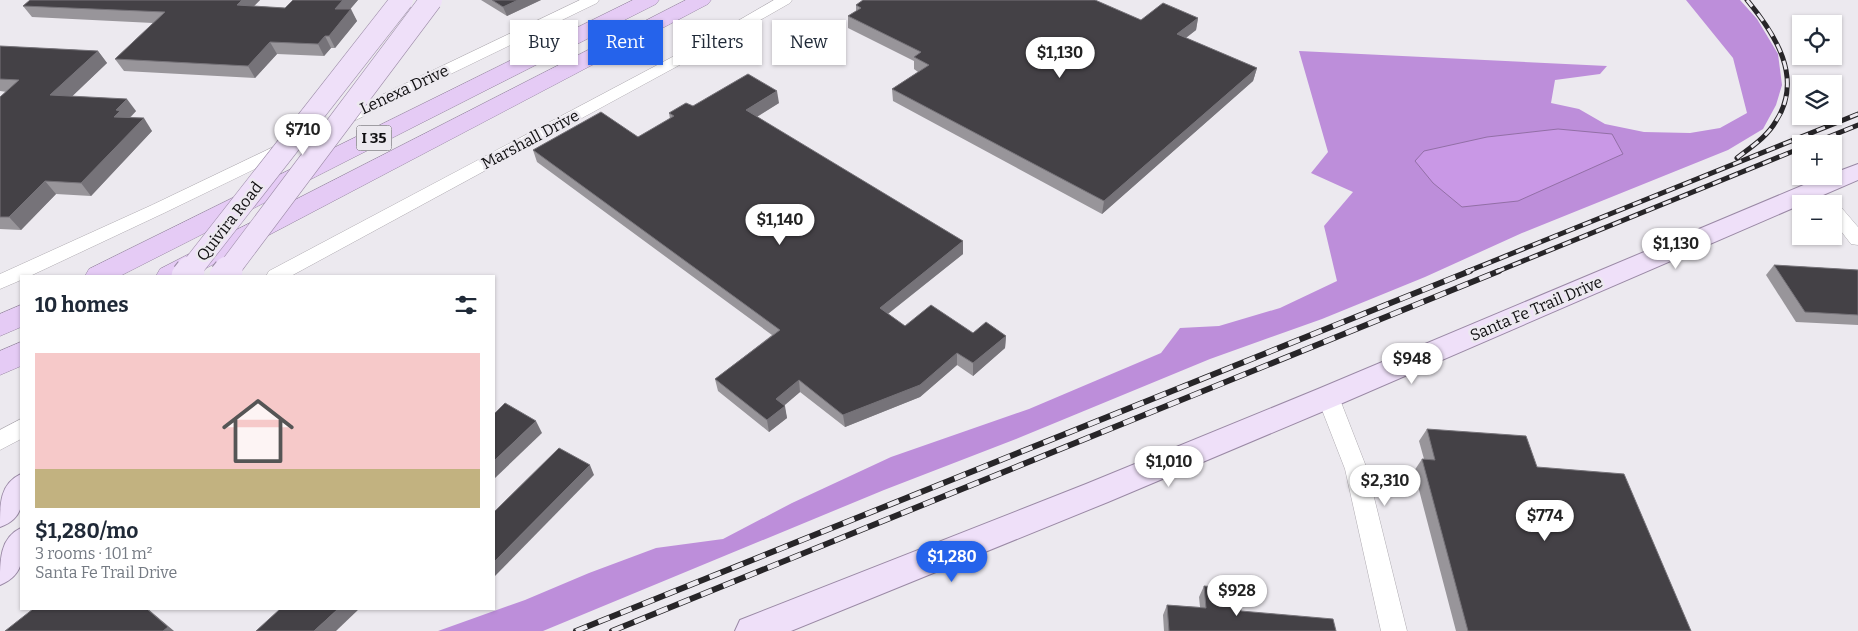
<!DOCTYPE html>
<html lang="en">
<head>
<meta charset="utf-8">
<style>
  body { margin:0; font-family:Bitter,serif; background:#f2f2f3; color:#1f2937; height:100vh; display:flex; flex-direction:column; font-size:19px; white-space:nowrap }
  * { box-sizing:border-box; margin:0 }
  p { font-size:16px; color:#747a83 }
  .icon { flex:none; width:28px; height:28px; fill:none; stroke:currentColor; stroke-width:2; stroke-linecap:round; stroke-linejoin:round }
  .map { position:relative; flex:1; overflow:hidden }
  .side { position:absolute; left:20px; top:275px; width:475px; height:335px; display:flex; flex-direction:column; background:#fff; border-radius:0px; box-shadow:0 1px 4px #0004 }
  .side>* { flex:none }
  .banner { position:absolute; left:510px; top:20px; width:475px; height:45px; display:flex; gap:10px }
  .buttons { position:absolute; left:1792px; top:15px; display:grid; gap:10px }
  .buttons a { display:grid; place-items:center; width:50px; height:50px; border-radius:0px; background:#fff; box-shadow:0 1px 4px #0004; font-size:25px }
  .price { position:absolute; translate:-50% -42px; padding:0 11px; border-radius:18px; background:#fff; color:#222; font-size:16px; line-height:32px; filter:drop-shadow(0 1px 2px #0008) }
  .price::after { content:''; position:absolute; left:50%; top:30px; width:15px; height:11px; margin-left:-8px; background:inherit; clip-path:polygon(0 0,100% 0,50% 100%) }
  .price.current { background:#2563eb; color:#fff }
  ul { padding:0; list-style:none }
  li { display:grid; align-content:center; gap:10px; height:265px; padding:0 15px }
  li+li { border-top:1px solid #e0e1e3 }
  li span { display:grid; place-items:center; height:155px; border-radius:0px; color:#555 }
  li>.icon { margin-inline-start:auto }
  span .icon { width:90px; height:90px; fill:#fffc; stroke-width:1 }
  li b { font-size:21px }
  h2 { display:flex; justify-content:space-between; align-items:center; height:60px; padding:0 15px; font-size:21px }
  .chip { padding:0 18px; border-radius:0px; background:#fff; box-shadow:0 1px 4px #0004; font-size:18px; line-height:45px }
  .chip.current { background:#2563eb; color:#fff }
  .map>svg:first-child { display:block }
  .forest { fill:#bd8eda }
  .water { fill:#c998e6; stroke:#926fa6 }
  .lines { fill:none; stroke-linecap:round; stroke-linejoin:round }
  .minor-casing { stroke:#afabb1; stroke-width:1 }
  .major-casing { stroke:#9a89a5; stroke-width:2 }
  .highway-casing { stroke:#9a89a5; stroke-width:1 }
  .minor { fill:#fff; fill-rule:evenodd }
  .major { fill:#efe0f9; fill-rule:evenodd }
  .highway { fill:#e5cbf5; fill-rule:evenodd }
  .rail-far1-casing { stroke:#272528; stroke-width:5 }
  .rail-casing { stroke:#272528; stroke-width:6 }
  .rail-far1 { stroke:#ece9ef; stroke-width:3; stroke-dasharray:9; stroke-linecap:butt }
  .rail { stroke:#ece9ef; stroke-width:4.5; stroke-dasharray:12; stroke-linecap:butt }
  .major-bridge-far1-casing { stroke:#9a89a5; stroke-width:23; stroke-linecap:butt }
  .major-bridge-casing { stroke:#9a89a5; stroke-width:31; stroke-linecap:butt }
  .major-bridge-far1 { stroke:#efe0f9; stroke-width:22 }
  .major-bridge { stroke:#efe0f9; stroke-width:29 }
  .wall { fill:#98959a }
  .shaded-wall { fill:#767379 }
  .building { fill:#444146; stroke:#767379 }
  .labels { text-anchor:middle; stroke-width:5; stroke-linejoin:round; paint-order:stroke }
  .shield { fill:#ece9ef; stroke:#525054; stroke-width:1 }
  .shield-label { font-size:15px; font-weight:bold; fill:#100f11 }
  .street-label { font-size:16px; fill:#100f11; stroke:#ece9ef }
</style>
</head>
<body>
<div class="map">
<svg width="1858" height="631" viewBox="0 0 1858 631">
  <rect width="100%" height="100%" fill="#ece9ef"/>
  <!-- forest -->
  <path class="forest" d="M1686 0H1740L1757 19 1778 54 1782 85 1776 105 1763 129 1728 150 1522 233 1425 277 1322 319 1210 359 1016 439 884 490 543 631H438L525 600 589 573 656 548 723 539 792 503 891 457 1029 409 1161 353 1180 328 1219 326 1280 308 1337 281 1324 226 1353 192 1311 173 1328 152 1299 51 1607 66 1600 74 1555 80 1551 103 1579 109 1605 124 1644 132 1690 133 1720 128 1747 113 1733 58Z"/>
  <!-- water -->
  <path class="water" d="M1558 129 1612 134 1623 154 1518 201 1462 207 1433 183 1415 161 1424 151 1487 137Z"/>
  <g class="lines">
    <!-- minor casing -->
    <g class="minor-casing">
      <g id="minor">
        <path d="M580 0H599L597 3 164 213 30 276H21V280L0 289V274L152 205Z"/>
        <path d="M774 0H792L790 3 720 43 291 276H266L269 271 710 37Z"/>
        <path d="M1834 204 1840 206 1858 227V245L1851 244 1834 222Z"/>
        <path d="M1328 388 1336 391 1339 397 1367 469 1407 631H1381L1345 469 1317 397 1320 391Z"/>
        <path d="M21 419V439L0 450V430Z"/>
      </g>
    </g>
    <!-- major casing -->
    <g class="major-casing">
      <g id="major">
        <path d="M1858 164V180L1338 405 1108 502 791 631H735L740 620 1086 484 1318 389 1825 176H1834V173Z"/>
        <path d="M21 474C23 498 26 518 0 527 0 503 0 484 21 474Z"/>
        <path d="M21 528C23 553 27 574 0 585 0 559 0 538 21 528Z"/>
      </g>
    </g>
    <!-- highway casing -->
    <g class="highway-casing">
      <g id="highway">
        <path d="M633 0H659L656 4 120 276H85L89 269Z"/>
        <path d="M686 0H711L708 4 191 276H156L160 269Z"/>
        <path d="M21 305V327L0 336V314Z"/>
        <path d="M21 342V366L0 375V351Z"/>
      </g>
    </g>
    <!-- minor -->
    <use href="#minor" class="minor"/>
    <!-- major -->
    <use href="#major" class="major"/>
    <!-- highway -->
    <use href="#highway" class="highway"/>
    <!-- rail-far1 casing -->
    <g class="rail-far1-casing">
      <g id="rail-far1">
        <path d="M1811 144 1858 125"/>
        <path d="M1737 158C1751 147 1767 137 1776 121 1804 78 1775 34 1747 0"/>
        <path d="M1466 272 1858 114"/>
        <path d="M1496 272 1801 148"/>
      </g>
    </g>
    <!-- rail casing -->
    <g class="rail-casing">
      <g id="rail">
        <path d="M576 631 1470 271"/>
        <path d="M612 631 1499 271"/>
      </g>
    </g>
    <!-- rail-far1 -->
    <use href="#rail-far1" class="rail-far1"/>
    <!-- rail -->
    <use href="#rail" class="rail"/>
    <!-- major-bridge-far1 casing -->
    <g class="major-bridge-far1-casing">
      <g id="major-bridge-far1">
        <path d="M189 272 402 0"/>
        <path d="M227 272 431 0"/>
      </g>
    </g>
    <!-- major-bridge casing -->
    <g class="major-bridge-casing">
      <g id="major-bridge">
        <path d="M186 276 190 271"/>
        <path d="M224 276 228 271"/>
      </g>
    </g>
    <!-- major-bridge-far1 -->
    <use href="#major-bridge-far1" class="major-bridge-far1"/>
    <!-- major-bridge -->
    <use href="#major-bridge" class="major-bridge"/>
  </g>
  <!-- wall -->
  <g class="wall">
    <path d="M30 0H260L254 6 285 8 293 0H358L350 9 357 21 335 48H331L324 56 277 54 255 78 124 71 115 59 153 23 32 17 23 6Z"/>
    <path d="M481 0H541L507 16Z"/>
    <path d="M856 5 1141 20 1198 18 1196 30 1186 38 1257 68 1253 81 1102 214 893 101 892 89 918 72 914 69V61L848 28V16L856 11Z"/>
    <path d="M0 46 98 51 107 63 72 96 136 111 130 118 152 131 91 196 56 194 21 230 0 229V97L7 92 0 91Z"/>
    <path d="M779 103 757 117 963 241V254L888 314 905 326 1006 336 1005 348 973 376 957 365 920 397 845 427 800 392 784 405 787 418 769 432 718 391 715 379 772 335 537 162 533 150 638 137 670 119 669 113Z"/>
    <path d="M1774 265 1858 270V325L1796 322 1766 275Z"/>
    <path d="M1427 429 1537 467 1691 631H1456L1414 471 1422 459H1424L1419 441Z"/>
    <path d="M1204 586 1241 611 1336 631H1164L1163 615 1167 605 1200 607 1199 597Z"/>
  </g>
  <!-- shaded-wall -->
  <g class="shaded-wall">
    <path d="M242 0H260L243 17 237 5Z"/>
    <path d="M343 0H358L341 20 335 9Z"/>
    <path d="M518 0H541L507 16 503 7Z"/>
    <path d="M351 9 357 21 335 48 329 36Z"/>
    <path d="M1198 18 1196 30 1175 46 1177 34Z"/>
    <path d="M325 36 331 48 324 56 318 44Z"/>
    <path d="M270 42 277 54 255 78 248 66Z"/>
    <path d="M98 51 107 63 60 108 50 95Z"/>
    <path d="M1257 68 1253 81 1102 214 1104 201Z"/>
    <path d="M777 91 779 103 748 122 746 110Z"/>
    <path d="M127 99 136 111 127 120 114 117 116 110Z"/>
    <path d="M144 118 152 131 91 196 81 183Z"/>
    <path d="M45 181 56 194 21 230 9 217Z"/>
    <path d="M963 241V254L880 320V308Z"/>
    <path d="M1006 336 1005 348 973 376V363Z"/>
    <path d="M957 353V365L920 397 845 427 843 415Z"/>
    <path d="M799 380 800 392 778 411 776 399Z"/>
    <path d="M785 406 787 418 769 432 767 420Z"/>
    <path d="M536 421 542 433 494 479V461Z"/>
    <path d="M590 465 594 475 494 577V562Z"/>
    <path d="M147 609H148L174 631H163Z"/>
    <path d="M338 609H359L336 631H314Z"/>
  </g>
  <!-- building -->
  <g class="building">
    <path d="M30 0H242L237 5 285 8 293 0H343L335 9H351L329 36H325L318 44 270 42 248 66 115 59 165 12 23 6Z"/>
    <path d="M492 0H518L503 7Z"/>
    <path d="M863 0H1095L1141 20 1163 3 1198 18 1177 34 1257 68 1104 201 892 89 929 65 914 57 921 52 848 16 861 8 856 5Z"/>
    <path d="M0 46 98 51 50 95 127 99 116 110 120 111 114 117 144 118 81 183 45 181 9 217H0V97L19 80 0 79Z"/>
    <path d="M748 74 777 91 746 110 963 241 880 308 905 326 931 305 973 333 986 322 1006 336 973 363 957 353 920 385 843 415 799 380 776 399 785 406 767 420 715 379 780 330 533 150 601 112 638 137 674 116 669 113 686 103 693 106Z"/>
    <path d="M1774 265 1858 270V315L1805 312Z"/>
    <path d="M505 403 536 421 494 461V414Z"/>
    <path d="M1427 429 1526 436 1537 467 1624 474 1691 631H1468L1422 459 1435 460Z"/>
    <path d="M559 448 590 465 494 562V512Z"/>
    <path d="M1204 586 1239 589 1241 611 1333 619 1336 631H1169L1167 605 1206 608Z"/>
    <path d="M33 609H147L168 627 163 631H5Z"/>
    <path d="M280 609H338L314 631H256Z"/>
  </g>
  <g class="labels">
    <!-- shield labels -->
    <rect class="shield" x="356.5" y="125.5" width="35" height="25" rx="4"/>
    <g class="shield-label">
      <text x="374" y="143">I 35</text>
    </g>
    <!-- street labels -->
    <g class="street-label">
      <text transform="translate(404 89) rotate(-25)" y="6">Lenexa Drive</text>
      <text transform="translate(530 139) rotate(-28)" y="6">Marshall Drive</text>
      <text transform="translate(229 221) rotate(-52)" y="6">Quivira Road</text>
      <text transform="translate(1536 308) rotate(-23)" y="6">Santa Fe Trail Drive</text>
    </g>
  </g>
</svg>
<div class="buttons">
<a><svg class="icon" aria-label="locate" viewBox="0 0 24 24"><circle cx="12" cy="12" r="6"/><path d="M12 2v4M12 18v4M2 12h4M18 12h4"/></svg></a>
<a><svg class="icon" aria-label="layers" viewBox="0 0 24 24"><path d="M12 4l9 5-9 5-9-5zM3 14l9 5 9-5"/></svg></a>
<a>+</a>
<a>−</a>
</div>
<b class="price" style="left:1060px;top:79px">$1,130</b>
<b class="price" style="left:303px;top:156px">$710</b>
<b class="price" style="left:780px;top:246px">$1,140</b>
<b class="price" style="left:1676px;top:270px">$1,130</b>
<b class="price" style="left:1412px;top:385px">$948</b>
<b class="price" style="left:1169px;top:488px">$1,010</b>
<b class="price" style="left:1385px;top:507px">$2,310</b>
<b class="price" style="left:1545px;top:542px">$774</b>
<b class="price current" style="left:952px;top:583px">$1,280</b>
<b class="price" style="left:1237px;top:617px">$928</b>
<div class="banner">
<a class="chip">Buy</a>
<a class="chip current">Rent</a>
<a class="chip">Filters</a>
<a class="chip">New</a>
</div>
<section class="side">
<h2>10 homes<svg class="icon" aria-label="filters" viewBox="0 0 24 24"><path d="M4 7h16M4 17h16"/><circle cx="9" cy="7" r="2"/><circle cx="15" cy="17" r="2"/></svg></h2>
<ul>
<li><span style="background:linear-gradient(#f6c9c9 75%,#c2b280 0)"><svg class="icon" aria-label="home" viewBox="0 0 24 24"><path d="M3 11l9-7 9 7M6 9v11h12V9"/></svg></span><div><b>$1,280/mo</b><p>3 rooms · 101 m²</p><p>Santa Fe Trail Drive</p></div></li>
</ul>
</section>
</div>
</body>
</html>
